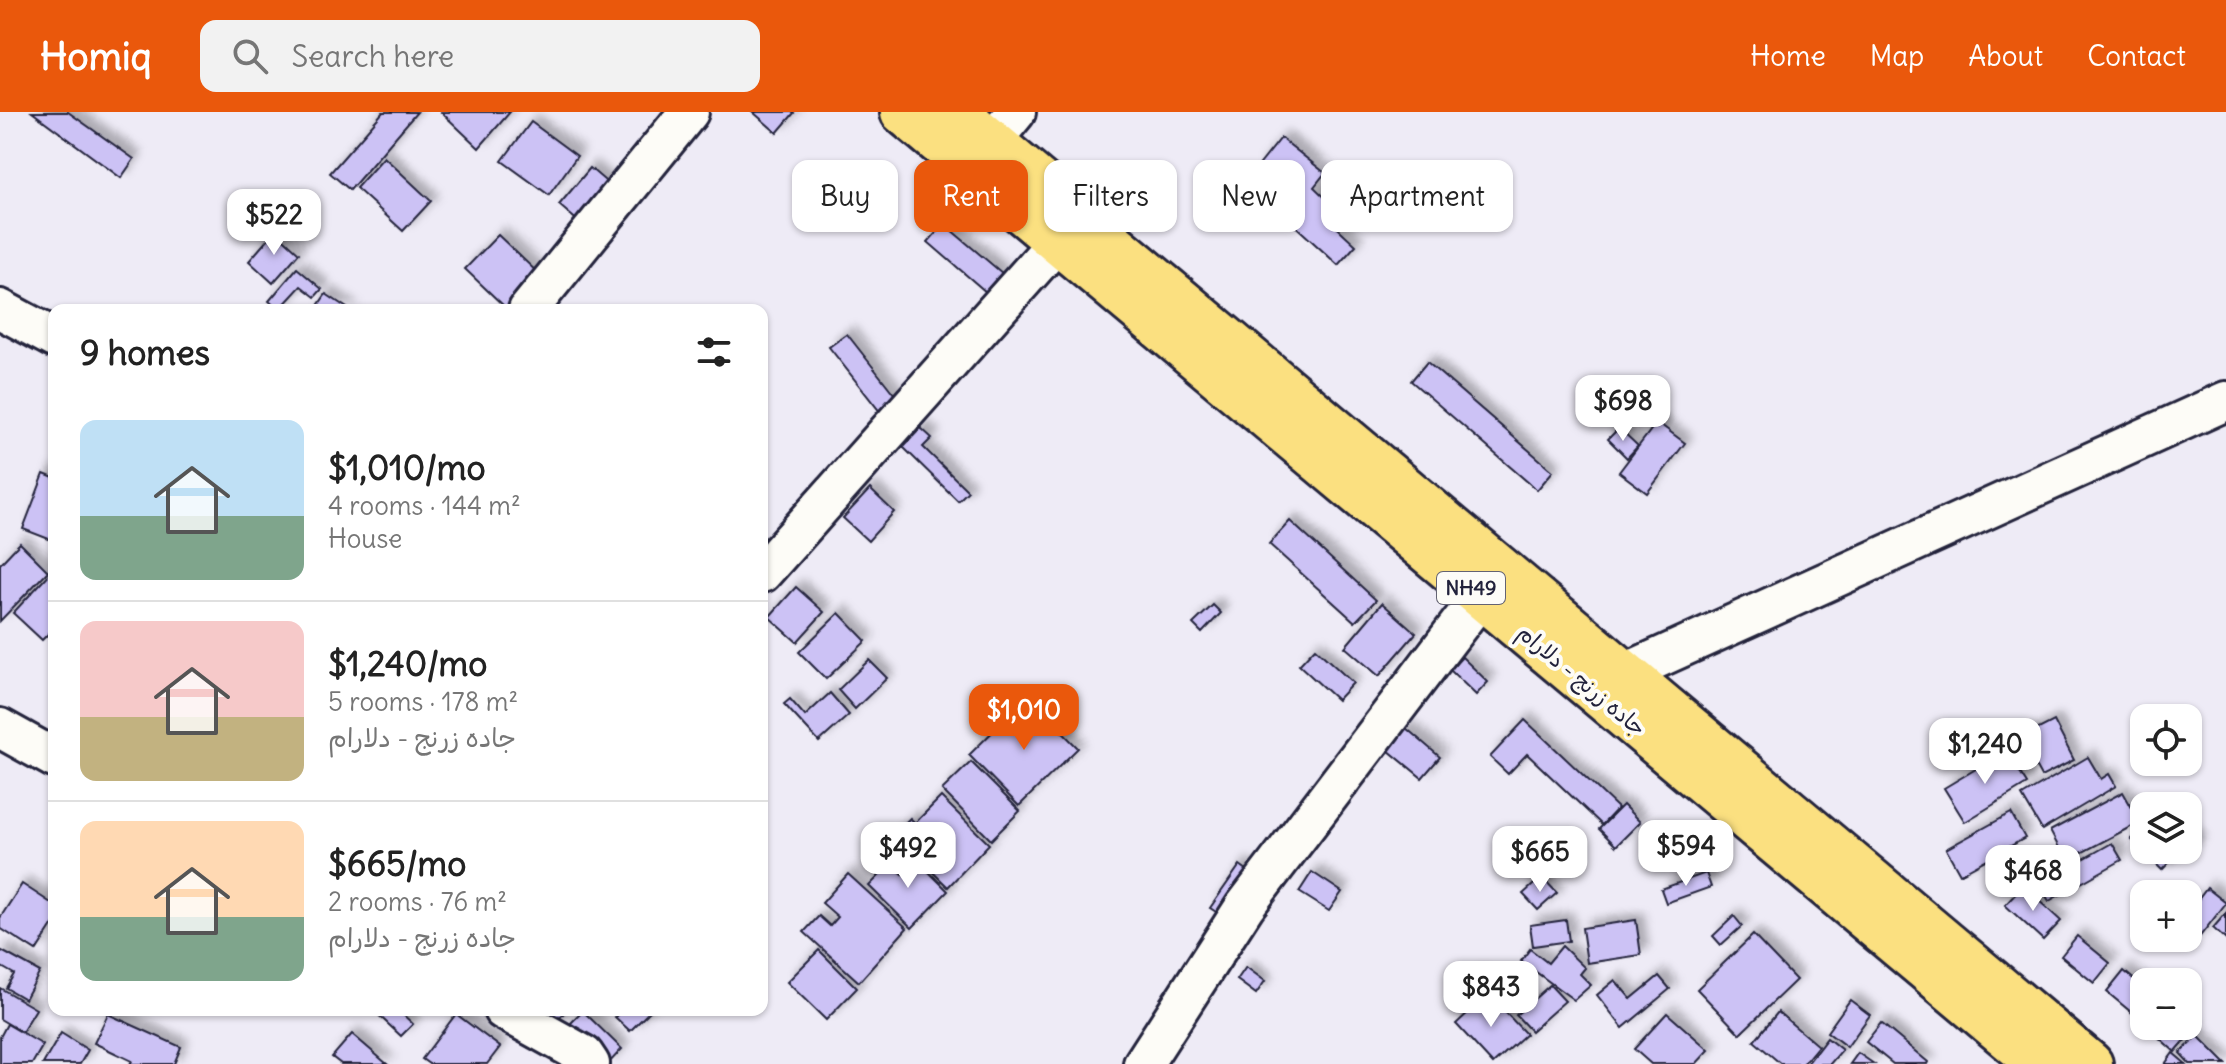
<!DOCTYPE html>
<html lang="en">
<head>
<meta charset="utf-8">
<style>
  body { margin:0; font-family:Delius,"Playpen Sans Arabic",sans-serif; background:#f2f2f2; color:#222; height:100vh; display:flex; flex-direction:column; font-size:30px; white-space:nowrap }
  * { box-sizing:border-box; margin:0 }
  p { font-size:26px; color:#767676 }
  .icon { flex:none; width:44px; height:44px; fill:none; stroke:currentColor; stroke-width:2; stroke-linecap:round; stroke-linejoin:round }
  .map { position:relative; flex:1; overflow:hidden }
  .drawer { position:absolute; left:48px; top:192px; width:720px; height:712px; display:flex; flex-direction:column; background:#fff; border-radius:16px; box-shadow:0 2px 6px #0004 }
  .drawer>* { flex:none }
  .guide { position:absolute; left:792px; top:48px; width:760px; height:72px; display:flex; gap:16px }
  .buttons { position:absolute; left:2130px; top:592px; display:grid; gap:16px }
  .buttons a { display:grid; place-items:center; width:72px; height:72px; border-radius:16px; background:#fff; box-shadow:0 2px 6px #0004; font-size:40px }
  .price { position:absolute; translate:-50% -68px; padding:0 18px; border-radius:16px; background:#fff; color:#222; font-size:26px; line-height:52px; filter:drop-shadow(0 2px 4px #0008) }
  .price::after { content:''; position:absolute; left:50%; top:48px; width:24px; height:18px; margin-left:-12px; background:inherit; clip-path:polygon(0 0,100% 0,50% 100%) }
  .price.current { background:#ea580c; color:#fff }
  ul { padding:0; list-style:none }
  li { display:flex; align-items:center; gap:24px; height:200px; padding:0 32px }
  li+li { border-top:2px solid #e0e0e0 }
  li span { display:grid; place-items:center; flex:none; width:224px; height:160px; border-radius:16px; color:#555 }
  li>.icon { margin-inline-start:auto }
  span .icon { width:96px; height:96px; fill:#fffc; stroke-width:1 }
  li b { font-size:34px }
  h2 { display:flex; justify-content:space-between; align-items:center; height:96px; padding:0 32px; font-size:34px }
  .pill { padding:0 28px; border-radius:16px; background:#fff; box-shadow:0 2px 6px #0004; font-size:28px; line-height:72px }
  .pill.current { background:#ea580c; color:#fff }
  header { display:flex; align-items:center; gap:48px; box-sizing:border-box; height:112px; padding:0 40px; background:#ea580c; color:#fff }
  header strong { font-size:38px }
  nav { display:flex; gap:44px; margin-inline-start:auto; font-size:28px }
  .search { width:560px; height:72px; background:#f2f2f2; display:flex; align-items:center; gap:20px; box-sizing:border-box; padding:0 28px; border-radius:16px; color:#767676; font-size:30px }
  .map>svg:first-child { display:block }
  .building { fill:#ccc2f5; stroke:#22223b; stroke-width:2; filter:url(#shadow) }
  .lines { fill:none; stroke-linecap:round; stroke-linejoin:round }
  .minor-casing { stroke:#22223b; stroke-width:44 }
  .highway-casing { stroke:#22223b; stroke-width:50 }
  .minor { stroke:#fdfcf7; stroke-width:38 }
  .highway { stroke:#fbe080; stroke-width:44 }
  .labels { text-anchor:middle; stroke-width:8; stroke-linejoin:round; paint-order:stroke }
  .shield { fill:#fdfcf7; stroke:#646373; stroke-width:2 }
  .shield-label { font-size:20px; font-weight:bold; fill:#22223b }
  .street-label { font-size:22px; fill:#22223b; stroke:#fdfcf7 }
</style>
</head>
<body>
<header>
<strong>Homiq</strong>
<div class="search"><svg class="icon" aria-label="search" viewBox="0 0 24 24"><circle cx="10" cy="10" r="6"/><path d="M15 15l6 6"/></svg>Search here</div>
<nav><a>Home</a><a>Map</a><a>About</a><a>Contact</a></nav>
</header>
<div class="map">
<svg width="2226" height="952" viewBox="0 0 2226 952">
  <defs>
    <filter id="shadow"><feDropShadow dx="7" dy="-7" stdDeviation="4" flood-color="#0004"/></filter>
  </defs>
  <rect width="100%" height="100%" fill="#eeebf6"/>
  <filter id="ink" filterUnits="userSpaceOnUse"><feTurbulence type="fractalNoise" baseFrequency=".0125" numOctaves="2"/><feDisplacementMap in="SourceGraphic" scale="16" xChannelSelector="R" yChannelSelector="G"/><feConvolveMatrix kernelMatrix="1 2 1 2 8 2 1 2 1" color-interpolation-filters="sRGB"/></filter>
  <g filter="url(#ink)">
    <!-- building -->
    <g class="building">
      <path d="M32 0H68L134 47 121 66Z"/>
      <path d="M383 0H417L350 78 330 61Z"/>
      <path d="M441 0H510L479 36Z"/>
      <path d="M753 0H793L794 1 777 21Z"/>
      <path d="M531 10 577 44 549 83 502 49Z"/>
      <path d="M1281 26 1325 61 1314 75 1337 97 1328 107 1356 133 1338 153 1277 97 1290 83 1257 56Z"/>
      <path d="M384 45 431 89 403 119 356 76Z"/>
      <path d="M590 56 611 74 580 111 559 93Z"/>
      <path d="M944 112 1002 161 986 180 928 130Z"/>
      <path d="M275 119 299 141 273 171 249 149Z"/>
      <path d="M498 123 540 163 507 197 465 157Z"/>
      <path d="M297 156 322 177 315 185 301 174 279 198 269 189Z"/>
      <path d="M326 182 350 198H315Z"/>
      <path d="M847 222 898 287 881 301 829 235Z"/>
      <path d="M1427 250 1553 359 1537 378 1411 269Z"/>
      <path d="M1657 310 1685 331 1647 381 1619 360Z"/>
      <path d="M921 316 932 326 923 335 968 379 958 389 903 335Z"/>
      <path d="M1619 316 1638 334 1627 346 1608 327Z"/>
      <path d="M44 362 54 366V429L23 417Z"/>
      <path d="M870 377 894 400 868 429 843 406Z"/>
      <path d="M1290 409 1376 488 1355 510 1269 432Z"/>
      <path d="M20 431 48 459 0 509V452Z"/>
      <path d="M54 457V516L42 528 13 501Z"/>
      <path d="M796 475 824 500 797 530 769 505Z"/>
      <path d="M1382 491 1416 521 1379 564 1345 535Z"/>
      <path d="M1213 493 1221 501 1202 521 1193 512Z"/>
      <path d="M839 501 866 529 826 567 799 540Z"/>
      <path d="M1315 536 1353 571 1337 588 1299 553Z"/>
      <path d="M1462 545 1488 570 1476 583 1450 558Z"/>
      <path d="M869 548 887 566 855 597 838 578Z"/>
      <path d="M830 581 849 603 819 630 784 592 790 587 805 604Z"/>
      <path d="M1028 585 1078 636 1019 694 969 643Z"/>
      <path d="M1525 608 1618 696 1602 713 1527 642 1508 662 1490 645Z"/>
      <path d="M2054 609 2074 648 2041 665 2035 654 2024 660 2009 632Z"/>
      <path d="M1406 616 1440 645 1422 666 1388 638Z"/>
      <path d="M2006 639 2027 672 1965 710 1944 676Z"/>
      <path d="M2088 645 2101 667 2109 662 2116 674 2042 718 2022 684Z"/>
      <path d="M971 650 1020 699 991 728 942 678Z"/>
      <path d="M2123 680 2140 710 2066 749 2050 719Z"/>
      <path d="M941 685 989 732 948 775 894 722 910 706 915 711Z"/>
      <path d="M1623 693 1640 710 1616 734 1599 717Z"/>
      <path d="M2011 701 2025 726 1960 762 1946 737Z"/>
      <path d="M2144 714V738H2181L2162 758 2131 727Z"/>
      <path d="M2188 719 2199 730 2188 741 2185 738H2188Z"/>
      <path d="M2112 731 2122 748 2049 789 2039 772Z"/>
      <path d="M886 746 903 762 917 748 948 779 912 816 869 774 879 764 874 759Z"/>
      <path d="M1240 753 1255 764 1224 805 1210 796Z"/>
      <path d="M1312 760 1342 780 1329 799 1299 780Z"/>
      <path d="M1706 761 1711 775 1666 791 1661 777Z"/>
      <path d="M848 762 907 816 859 870 804 820 819 804 830 814 838 805 822 791Z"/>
      <path d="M1542 765 1557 781 1538 798 1523 782Z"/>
      <path d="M22 772 54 793V811L36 839 0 816V806Z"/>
      <path d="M2023 774 2061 809 2043 828 2005 793Z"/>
      <path d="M2207 776 2226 791 2197 828 2188 821V801Z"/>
      <path d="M2226 801V828L2213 816Z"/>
      <path d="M1734 804 1742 814 1721 833 1713 824Z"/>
      <path d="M1566 808 1569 829 1533 834 1530 813Z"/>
      <path d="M1636 808 1641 843 1587 851 1582 816Z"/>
      <path d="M1753 823 1796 868 1740 922 1697 877Z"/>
      <path d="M2077 824 2110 851 2094 871 2061 844Z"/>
      <path d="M1562 834 1585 856 1580 862 1591 873 1574 888 1521 849 1530 837 1548 851Z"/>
      <path d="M0 838 40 860 25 887 6 876 14 862 0 854Z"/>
      <path d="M819 838 857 876 826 908 787 870Z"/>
      <path d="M1246 855 1265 869 1256 882 1237 868Z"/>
      <path d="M2124 859 2144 876V896L2137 905 2107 880Z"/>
      <path d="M1476 862 1484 869 1473 883 1464 875Z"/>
      <path d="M1659 864 1670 877 1623 916 1597 883 1615 868 1631 887Z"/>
      <path d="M1550 873 1565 889 1531 919 1516 903Z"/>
      <path d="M0 876 36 897 22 920 0 907Z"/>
      <path d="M1488 882 1526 922 1493 952 1456 912Z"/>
      <path d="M1850 888 1870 903 1847 935 1827 920Z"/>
      <path d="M373 898H398L413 912 401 924Z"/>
      <path d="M532 898H566L553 915Z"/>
      <path d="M622 898H651L630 919 615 905Z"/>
      <path d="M583 899 622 937 608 952 565 917Z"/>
      <path d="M1778 900 1818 934 1803 952H1781L1754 929Z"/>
      <path d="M1667 901 1709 938 1696 952H1651L1634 937Z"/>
      <path d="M108 902 181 935 174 952H130L132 949 94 931Z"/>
      <path d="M456 902 500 935 487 952H429L422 947Z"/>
      <path d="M2188 910 2195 917 2175 940 2146 914H2188Z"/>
      <path d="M1881 911 1928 950 1927 952H1893L1866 930Z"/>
      <path d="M7 912 43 933 32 952H0V925Z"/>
      <path d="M61 921 88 938 80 952H43Z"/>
      <path d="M352 922 387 952H341L332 945Z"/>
      <path d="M2198 924 2226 952H2190L2180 941Z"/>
      <path d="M1827 926 1842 938 1830 952H1807Z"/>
      <path d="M1858 941 1874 952H1850Z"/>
      <path d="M2173 941 2186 952H2165Z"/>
    </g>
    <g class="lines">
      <!-- minor casing -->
      <g class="minor-casing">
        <g id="minor">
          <path d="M992 29 1016 0"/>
          <path d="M0 197 54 226"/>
          <path d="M528 198 689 0"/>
          <path d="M762 461 1058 129"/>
          <path d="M1625 561 2226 289"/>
          <path d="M0 616 54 646"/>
          <path d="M503 898 584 943 590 952"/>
          <path d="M1143 952 1245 794 1481 484 1502 461"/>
        </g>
      </g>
      <!-- highway casing -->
      <g class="highway-casing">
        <g id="highway">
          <path d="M903 0 2040 952"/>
          <path d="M956 0 2090 952"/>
        </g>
      </g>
      <!-- minor -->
      <use href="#minor" class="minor"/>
      <!-- highway -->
      <use href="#highway" class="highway"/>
    </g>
  </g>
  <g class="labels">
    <!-- shield labels -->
    <rect class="shield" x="1437" y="460" width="68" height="32" rx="6"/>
    <g class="shield-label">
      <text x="1471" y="483">NH49</text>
    </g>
    <!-- street labels -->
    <g class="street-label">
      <text transform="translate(1582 568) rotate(40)" y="8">جاده زرنج - دلارام</text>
    </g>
  </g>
</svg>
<div class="buttons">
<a><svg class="icon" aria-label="locate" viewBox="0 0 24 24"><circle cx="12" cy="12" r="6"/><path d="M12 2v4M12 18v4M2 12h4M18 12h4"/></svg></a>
<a><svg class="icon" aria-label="layers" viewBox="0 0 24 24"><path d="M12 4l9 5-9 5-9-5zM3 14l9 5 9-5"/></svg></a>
<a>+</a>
<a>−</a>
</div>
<b class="price" style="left:274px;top:145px">$522</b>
<b class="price" style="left:1623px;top:331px">$698</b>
<b class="price current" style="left:1024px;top:640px">$1,010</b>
<b class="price" style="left:1985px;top:674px">$1,240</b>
<b class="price" style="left:1686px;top:776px">$594</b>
<b class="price" style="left:908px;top:778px">$492</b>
<b class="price" style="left:1540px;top:782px">$665</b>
<b class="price" style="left:2033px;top:801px">$468</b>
<b class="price" style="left:1491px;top:917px">$843</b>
<div class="guide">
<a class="pill">Buy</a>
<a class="pill current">Rent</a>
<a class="pill">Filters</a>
<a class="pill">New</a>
<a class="pill">Apartment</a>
</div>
<section class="drawer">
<h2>9 homes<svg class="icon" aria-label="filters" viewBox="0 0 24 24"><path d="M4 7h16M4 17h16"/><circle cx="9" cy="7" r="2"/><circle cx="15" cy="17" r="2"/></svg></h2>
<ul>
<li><span style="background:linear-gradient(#bfe0f5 60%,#7fa58c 0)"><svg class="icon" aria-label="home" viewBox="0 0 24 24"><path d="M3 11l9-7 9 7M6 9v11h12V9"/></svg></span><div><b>$1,010/mo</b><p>4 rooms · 144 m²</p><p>House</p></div></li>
<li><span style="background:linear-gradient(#f6c9c9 60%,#c2b280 0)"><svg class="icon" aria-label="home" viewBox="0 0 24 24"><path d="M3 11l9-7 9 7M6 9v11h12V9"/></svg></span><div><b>$1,240/mo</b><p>5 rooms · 178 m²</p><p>جاده زرنج - دلارام</p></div></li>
<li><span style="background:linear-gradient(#ffd9b3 60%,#7fa58c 0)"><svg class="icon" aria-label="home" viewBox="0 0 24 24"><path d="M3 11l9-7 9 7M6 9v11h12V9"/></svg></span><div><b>$665/mo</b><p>2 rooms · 76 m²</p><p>جاده زرنج - دلارام</p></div></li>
</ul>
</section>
</div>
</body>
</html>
